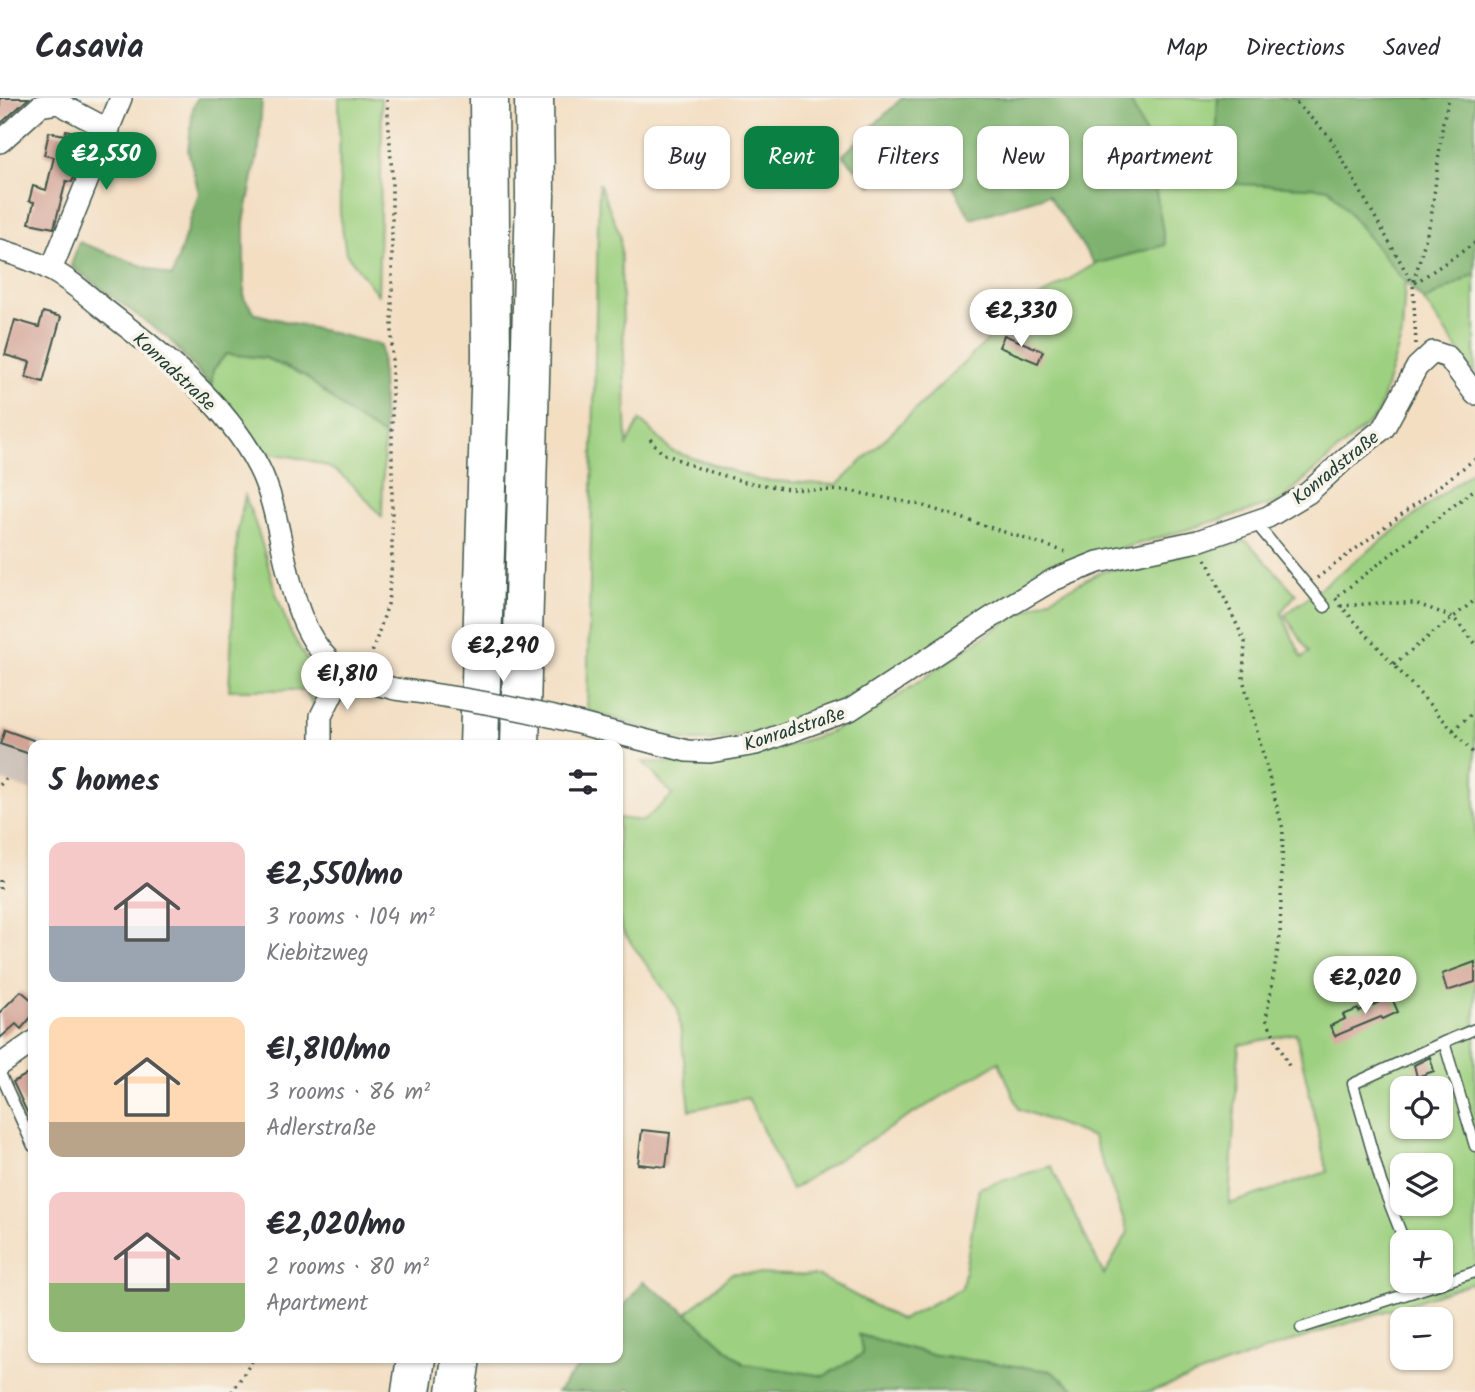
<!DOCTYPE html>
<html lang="en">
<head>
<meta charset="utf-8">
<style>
  body { margin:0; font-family:Kalam,sans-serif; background:#f7f7f7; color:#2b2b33; height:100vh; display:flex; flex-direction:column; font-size:26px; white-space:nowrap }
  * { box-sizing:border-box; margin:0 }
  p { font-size:23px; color:#7c7c81 }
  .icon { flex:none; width:38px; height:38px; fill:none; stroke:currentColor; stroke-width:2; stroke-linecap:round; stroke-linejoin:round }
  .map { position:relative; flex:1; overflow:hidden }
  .details { position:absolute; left:28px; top:642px; width:595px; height:623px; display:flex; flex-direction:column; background:#fff; border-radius:14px; box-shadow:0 2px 5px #0004 }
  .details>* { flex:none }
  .banner { position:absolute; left:644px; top:28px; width:665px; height:63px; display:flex; gap:14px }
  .buttons { position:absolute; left:1390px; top:978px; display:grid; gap:14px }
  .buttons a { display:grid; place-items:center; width:63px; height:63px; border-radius:14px; background:#fff; box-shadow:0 2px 5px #0004; font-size:35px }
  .price { position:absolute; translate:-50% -60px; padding:0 16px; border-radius:24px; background:#fff; color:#222; font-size:23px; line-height:46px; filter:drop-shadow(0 2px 4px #0008) }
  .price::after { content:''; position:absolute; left:50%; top:42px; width:21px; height:16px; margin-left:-10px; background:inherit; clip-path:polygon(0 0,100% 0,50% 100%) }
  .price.current { background:#0b8043; color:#fff }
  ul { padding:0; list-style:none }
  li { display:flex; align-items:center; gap:21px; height:175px; padding:0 21px }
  li span { display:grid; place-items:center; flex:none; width:196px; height:140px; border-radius:14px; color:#555 }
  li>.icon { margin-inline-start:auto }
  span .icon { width:84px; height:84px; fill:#fffc; stroke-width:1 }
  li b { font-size:30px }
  h2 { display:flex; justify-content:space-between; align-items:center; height:84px; padding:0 21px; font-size:30px }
  .pill { padding:0 24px; border-radius:14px; background:#fff; box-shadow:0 2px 5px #0004; font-size:24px; line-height:63px }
  .pill.current { background:#0b8043; color:#fff }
  header { display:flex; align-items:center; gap:42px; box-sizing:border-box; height:98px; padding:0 35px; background:#fff; border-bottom:2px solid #e1e1e2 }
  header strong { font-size:33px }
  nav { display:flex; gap:38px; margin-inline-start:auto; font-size:24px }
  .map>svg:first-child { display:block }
  .industrial { fill:#cec2b9 }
  .green { fill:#9dd080; stroke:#5e865a; stroke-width:2; fill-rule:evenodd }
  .forest { fill:#7eb26e; stroke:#4e7851; stroke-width:2 }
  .building { fill:#d3a395 }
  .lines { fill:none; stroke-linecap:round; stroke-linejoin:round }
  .lane-casing { stroke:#3f5549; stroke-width:13 }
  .street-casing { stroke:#3f5549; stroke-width:24 }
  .highway-casing { stroke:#3f5549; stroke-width:41 }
  .path { stroke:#3f5549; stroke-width:3.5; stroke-dasharray:2 5; stroke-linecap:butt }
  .lane { stroke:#fff; stroke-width:10 }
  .street { stroke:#fff; stroke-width:21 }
  .highway { stroke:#fff; stroke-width:38 }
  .street-bridge-casing { stroke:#3f5549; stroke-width:24; stroke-linecap:butt }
  .street-bridge { stroke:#fff; stroke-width:21 }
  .labels { text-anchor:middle; stroke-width:7; stroke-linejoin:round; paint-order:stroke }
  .street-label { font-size:19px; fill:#1f3d34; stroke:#f7f3e8 }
</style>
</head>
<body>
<header>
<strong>Casavia</strong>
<nav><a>Map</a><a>Directions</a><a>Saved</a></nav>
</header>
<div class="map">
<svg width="1475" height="1294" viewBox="0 0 1475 1294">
  <rect width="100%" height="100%" fill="#f7f3e8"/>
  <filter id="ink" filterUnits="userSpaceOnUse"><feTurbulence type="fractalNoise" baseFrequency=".0143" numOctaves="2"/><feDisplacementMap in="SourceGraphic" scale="14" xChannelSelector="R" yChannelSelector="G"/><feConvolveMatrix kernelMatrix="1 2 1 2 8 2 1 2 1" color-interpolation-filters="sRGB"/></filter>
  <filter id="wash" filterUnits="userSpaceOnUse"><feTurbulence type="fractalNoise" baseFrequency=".00686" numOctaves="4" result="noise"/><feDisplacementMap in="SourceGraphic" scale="28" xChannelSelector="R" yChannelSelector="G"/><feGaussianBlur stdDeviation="1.57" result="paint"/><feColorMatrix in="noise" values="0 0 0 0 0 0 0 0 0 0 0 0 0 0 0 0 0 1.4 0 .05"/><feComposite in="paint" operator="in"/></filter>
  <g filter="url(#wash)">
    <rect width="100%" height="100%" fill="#f3dec2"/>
    <!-- industrial -->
    <path class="industrial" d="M5 632 49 647 33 648 32 693 0 682V646Z"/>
    <!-- green -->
    <g class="green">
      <path d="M339 0H381L382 36 378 197 346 155 340 115Z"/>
      <path d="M1129 0H1218L1215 85 1329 90 1405 184 1402 237 1377 318 1279 404 1117 452 1089 455 1000 502 846 605 764 633 712 643H686L587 612 599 85 620 137 627 347 640 322 672 353 759 382 837 387 1021 210 1095 166 1165 147 1147 40Z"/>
      <path d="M1475 176V276L1424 203Z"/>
      <path d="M226 256 265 260 305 278 350 316 384 338 382 419C367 402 347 377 326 368 305 360 279 356 256 354L211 290 213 272Z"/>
      <path d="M1475 371V1184L1278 1248 1150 1294H1079L1051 1273 929 1256 860 1237 863 1256 824 1278 744 1266 687 1215 732 1175 819 1178 901 1222 962 1190 979 1090 1051 1068 1104 1177 1128 1134 1093 1039 1019 1011 999 964 840 1060 791 1092 748 1000 690 1012 678 911 622 832 618 816V720L643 723 673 697 643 664 728 666 825 636 863 619 894 601 1008 522 1099 475 1149 462 1168 460 1247 443 1296 496 1281 514 1302 560 1309 554 1285 517ZM1296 935 1327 1074 1229 1106 1239 947ZM1402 990H1440V1029H1402ZM1402 1068H1440V1106H1402ZM1402 1144H1440V1183H1402Z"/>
      <path d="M245 398 259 436 276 495 290 533 306 561 326 588 317 612 305 592H229L237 437Z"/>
    </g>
    <!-- forest -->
    <g class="forest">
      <path d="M197 0H262L259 49 244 124V200L256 216 381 247 384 338 350 316 305 278 266 260 226 256 213 272 211 289 168 240 71 168 79 144 172 179 199 95 188 53 193 10Z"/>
      <path d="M902 0H1129L1147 40 1165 147 1095 166 1048 97 971 121 931 48 871 88 843 57Z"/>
      <path d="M1218 0H1475V176L1424 203 1405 184 1329 90 1215 85Z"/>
      <path d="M643 1183 687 1215 744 1266 824 1278 863 1256 859 1237 929 1256 1051 1273 1078 1294H635L630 1290 624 1294H557L586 1260H618V1217Z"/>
    </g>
    <g id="blocks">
      <!-- building -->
      <g class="building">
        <path d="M0 0H29L0 26Z"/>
        <path d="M66 32 81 36 79 42 88 44V47L72 84 66 83 54 130 29 125 34 104 29 103 33 88 46 92 54 59 44 57 49 34 65 37Z"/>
        <path d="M43 214 61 219 43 284 26 279 30 264 5 257 15 222 39 229Z"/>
        <path d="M1004 237 1043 253 1038 265 999 249Z"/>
        <path d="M5 632 33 642V657L0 646Z"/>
        <path d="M1475 864V884L1447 893 1442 876Z"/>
        <path d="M21 893 33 903V917L21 931 16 926 0 940V914Z"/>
        <path d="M1391 898 1398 914 1383 921 1381 919 1335 938 1330 928 1345 921 1343 917 1358 911 1359 914Z"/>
        <path d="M1430 959 1434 973 1417 979 1414 967Z"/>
        <path d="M33 973V1027L13 984Z"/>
        <path d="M642 1032 670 1035 666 1069 638 1066Z"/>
      </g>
    </g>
  </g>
  <g filter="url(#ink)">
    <use href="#blocks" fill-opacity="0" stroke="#3f5549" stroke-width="2"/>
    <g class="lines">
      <!-- lane casing -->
      <g class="lane-casing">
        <g id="lane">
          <path d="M1254 423 1325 509"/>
          <path d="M1444 944 1475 931"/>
          <path d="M0 975 33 1048"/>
          <path d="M1406 1144 1401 1135 1381 1084 1353 986 1444 944 1475 1048"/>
          <path d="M1430 1184 1432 1188 1475 1174"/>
          <path d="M1301 1230 1432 1188"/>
        </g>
      </g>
      <!-- street casing -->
      <g class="street-casing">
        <g id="street">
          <path d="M0 44 40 8 58 5 109 32"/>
          <path d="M0 152C17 157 33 162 49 171 71 182 90 200 109 215 165 258 226 305 259 370 289 429 281 531 341 572 356 583 377 586 395 591"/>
          <path d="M51 172 121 0"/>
          <path d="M600 631 687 653 710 654 756 646 850 612 1009 508 1053 482 1098 464 1198 443 1268 419 1308 395 1346 360 1384 330 1417 269 1433 254 1448 259 1475 296"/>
          <path d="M321 648V618L343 574"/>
          <path d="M0 967 33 944"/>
        </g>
      </g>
      <!-- highway casing -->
      <g class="highway-casing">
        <g id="highway">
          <path d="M479 648 491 259 489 0"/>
          <path d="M520 648 535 98 534 0"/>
          <path d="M411 1294 416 1260"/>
          <path d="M456 1294 461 1260"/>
        </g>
      </g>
      <!-- path -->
      <g class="path">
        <path d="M1291 0 1329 38 1413 186"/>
        <path d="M1415 185 1475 145"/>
        <path d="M1416 246 1413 186 1431 121 1443 24 1449 0"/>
        <path d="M650 341 662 355 698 370 745 384 789 391 850 393 921 407 1069 455"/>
        <path d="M1206 461 1245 544 1243 581 1283 731 1280 838 1266 921 1290 970"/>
        <path d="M1317 480 1475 361"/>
        <path d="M1337 502 1335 500 1475 391"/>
        <path d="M1475 545 1453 519 1415 505H1378L1341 508 1475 657"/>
        <path d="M1394 566 1475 502"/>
        <path d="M368 567 388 506 392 464V78L387 0"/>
        <path d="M1453 632 1475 613"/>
        <path d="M0 687 6 681"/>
        <path d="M0 782V791"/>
        <path d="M232 1294 254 1260"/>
      </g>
      <!-- lane -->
      <use href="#lane" class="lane"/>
      <!-- street -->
      <use href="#street" class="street"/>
      <!-- highway -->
      <use href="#highway" class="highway"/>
      <!-- street-bridge casing -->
      <g class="street-bridge-casing">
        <path id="street-bridge" d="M395 591C465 600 533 612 600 631"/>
      </g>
      <!-- street-bridge -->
      <use href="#street-bridge" class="street-bridge"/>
    </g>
  </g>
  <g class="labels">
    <!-- street labels -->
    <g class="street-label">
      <text transform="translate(175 273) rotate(43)" y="7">Konradstraße</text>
      <text transform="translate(1335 369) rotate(-39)" y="7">Konradstraße</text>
      <text transform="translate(794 630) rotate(-18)" y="7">Konradstraße</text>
    </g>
  </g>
</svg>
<div class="buttons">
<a><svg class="icon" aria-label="locate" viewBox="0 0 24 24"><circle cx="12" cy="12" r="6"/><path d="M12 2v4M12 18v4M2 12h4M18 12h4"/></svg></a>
<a><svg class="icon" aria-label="layers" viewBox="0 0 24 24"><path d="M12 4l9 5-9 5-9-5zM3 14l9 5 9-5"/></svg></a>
<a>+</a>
<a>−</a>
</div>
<b class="price current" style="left:106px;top:94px">€2,550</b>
<b class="price" style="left:1021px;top:251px">€2,330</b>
<b class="price" style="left:503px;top:586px">€2,290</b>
<b class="price" style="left:347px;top:614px">€1,810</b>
<b class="price" style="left:1365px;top:918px">€2,020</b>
<div class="banner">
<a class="pill">Buy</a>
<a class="pill current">Rent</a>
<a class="pill">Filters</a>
<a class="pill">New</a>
<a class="pill">Apartment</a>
</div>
<section class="details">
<h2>5 homes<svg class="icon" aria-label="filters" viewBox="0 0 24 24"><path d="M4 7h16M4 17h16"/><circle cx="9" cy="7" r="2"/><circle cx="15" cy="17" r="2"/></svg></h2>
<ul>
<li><span style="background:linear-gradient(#f6c9c9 60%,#9aa5b1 0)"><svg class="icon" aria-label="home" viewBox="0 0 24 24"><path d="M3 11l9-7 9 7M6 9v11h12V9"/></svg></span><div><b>€2,550/mo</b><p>3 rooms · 104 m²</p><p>Kiebitzweg</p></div></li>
<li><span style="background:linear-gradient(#ffd9b3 75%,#b9a48a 0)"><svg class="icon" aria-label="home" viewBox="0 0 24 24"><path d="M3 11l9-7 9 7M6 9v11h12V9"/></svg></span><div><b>€1,810/mo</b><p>3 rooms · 86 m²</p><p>Adlerstraße</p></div></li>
<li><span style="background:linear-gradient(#f6c9c9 65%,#8fb573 0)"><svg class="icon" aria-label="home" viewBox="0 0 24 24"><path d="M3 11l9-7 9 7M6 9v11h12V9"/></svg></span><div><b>€2,020/mo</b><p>2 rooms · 80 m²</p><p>Apartment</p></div></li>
</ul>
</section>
</div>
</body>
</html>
